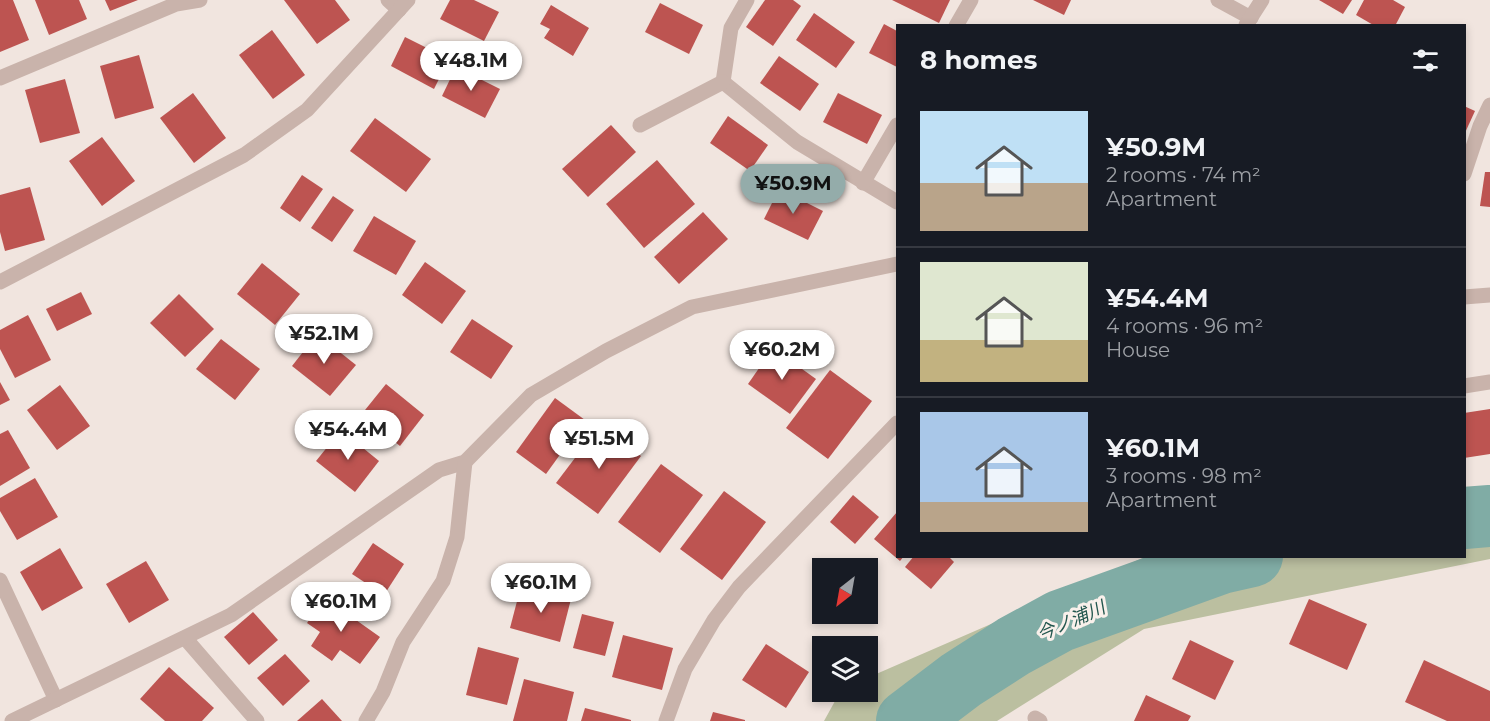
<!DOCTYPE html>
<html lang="en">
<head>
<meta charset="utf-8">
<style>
  body { margin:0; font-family:Montserrat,"Noto Sans JP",sans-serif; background:#20242c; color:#f1f3f6; height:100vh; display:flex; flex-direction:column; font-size:22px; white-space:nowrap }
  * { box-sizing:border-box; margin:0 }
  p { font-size:20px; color:#9ea1a6 }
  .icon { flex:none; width:33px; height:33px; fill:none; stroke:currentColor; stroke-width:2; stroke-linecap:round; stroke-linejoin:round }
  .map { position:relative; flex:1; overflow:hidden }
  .drawer { position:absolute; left:896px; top:24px; width:570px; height:534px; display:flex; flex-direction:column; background:#171b24; border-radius:0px; box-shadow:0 3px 9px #0003 }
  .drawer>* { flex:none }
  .needle { width:39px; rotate:211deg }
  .tools { position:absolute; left:812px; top:558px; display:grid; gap:12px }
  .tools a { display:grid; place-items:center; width:66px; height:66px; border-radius:0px; background:#171b24; box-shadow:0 3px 9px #0003; font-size:30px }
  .price { position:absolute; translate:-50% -51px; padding:0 14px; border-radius:21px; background:#fff; color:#222; font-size:20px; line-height:39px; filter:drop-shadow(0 2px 3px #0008) }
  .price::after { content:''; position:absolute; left:50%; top:36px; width:18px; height:14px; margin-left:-9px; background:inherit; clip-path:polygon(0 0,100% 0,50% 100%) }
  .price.current { background:#94acaa; color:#111 }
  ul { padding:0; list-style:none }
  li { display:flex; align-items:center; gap:18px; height:150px; padding:0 24px }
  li+li { border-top:2px solid #363941 }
  li span { display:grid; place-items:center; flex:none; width:168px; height:120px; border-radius:0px; color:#555 }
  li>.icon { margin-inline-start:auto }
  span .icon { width:72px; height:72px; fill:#fffc; stroke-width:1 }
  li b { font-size:26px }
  h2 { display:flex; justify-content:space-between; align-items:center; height:72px; padding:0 24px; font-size:26px }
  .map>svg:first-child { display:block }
  .green { fill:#bbbfa0 }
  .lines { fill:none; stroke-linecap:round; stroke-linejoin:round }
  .river { stroke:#80aca5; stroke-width:62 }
  .building { fill:#bd5451 }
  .minor { stroke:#c9b3ab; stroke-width:15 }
  .labels { text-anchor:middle; stroke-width:6; stroke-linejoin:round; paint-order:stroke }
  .water-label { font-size:18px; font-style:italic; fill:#22564e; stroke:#f9f0eb }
</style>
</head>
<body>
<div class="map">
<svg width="1490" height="721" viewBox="0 0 1490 721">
  <rect width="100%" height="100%" fill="#f1e5df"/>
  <!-- green -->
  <path class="green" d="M1490 489V559L1144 629 997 721H824L840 692H867V678L1145 557 1464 556V494Z"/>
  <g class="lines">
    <!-- river -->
    <g class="river">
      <path d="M1464 518 1490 516"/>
      <path d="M907 721 961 680 1014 646 1060 621 1221 563 1252 556"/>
    </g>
  </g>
  <!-- building -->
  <g class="building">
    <path d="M0 0H13L29 40 0 52Z"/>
    <path d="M35 0H79L87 19 49 35Z"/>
    <path d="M105 0H138L110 11Z"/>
    <path d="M284 0H335L350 20 317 44Z"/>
    <path d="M450 0H474L499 12 484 41 440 19Z"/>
    <path d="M765 0H793L801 6 773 46 746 27Z"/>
    <path d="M892 0H950L939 23Z"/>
    <path d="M1033 0H1071L1064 15Z"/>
    <path d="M1319 0H1352L1343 14Z"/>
    <path d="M1364 0H1393L1405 7 1395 26H1375L1356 15Z"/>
    <path d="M660 3 703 25 689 54 645 32Z"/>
    <path d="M551 5 589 28 573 56 544 38 550 29 540 24Z"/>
    <path d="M814 13 855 42 836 68 796 40Z"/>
    <path d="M884 24 897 31V67L869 53Z"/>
    <path d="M272 30 305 75 273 99 239 55Z"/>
    <path d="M405 37 449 59 434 89 391 66Z"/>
    <path d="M139 55 154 108 115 119 100 66Z"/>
    <path d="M779 56 819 84 800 111 760 83Z"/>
    <path d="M456 67 500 89 485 118 442 96Z"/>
    <path d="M65 79 80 133 40 143 25 90Z"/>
    <path d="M193 93 226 138 194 163 160 118Z"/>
    <path d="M838 93 882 115 867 144 823 122Z"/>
    <path d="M1464 106 1475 111 1464 135Z"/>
    <path d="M728 116 768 145 750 171 710 143Z"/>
    <path d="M375 118 431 159 406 192 350 151Z"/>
    <path d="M611 125 636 152 588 197 562 169Z"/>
    <path d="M102 137 135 181 102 206 69 161Z"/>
    <path d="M657 160 695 204 644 248 606 204Z"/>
    <path d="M1485 172H1490V207L1480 206Z"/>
    <path d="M302 175 323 189 300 222 280 208Z"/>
    <path d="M30 187 45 240 5 251 0 232V195Z"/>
    <path d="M779 189 823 211 808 240 764 219Z"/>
    <path d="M333 196 354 210 332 242 311 228Z"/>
    <path d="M703 212 728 239 679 284 654 257Z"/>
    <path d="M374 216 416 241 396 275 353 251Z"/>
    <path d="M425 262 466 291 442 324 402 295Z"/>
    <path d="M262 263 300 294 275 325 237 294Z"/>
    <path d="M81 292 92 314 57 331 46 309Z"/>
    <path d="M179 294 214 329 185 357 150 323Z"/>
    <path d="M28 315 51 360 15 378 0 349V330Z"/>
    <path d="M472 319 513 346 491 379 450 352Z"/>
    <path d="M317 334 356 365 330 396 292 366Z"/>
    <path d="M221 339 260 369 235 400 196 369Z"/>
    <path d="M773 348 816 379 790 414 748 384Z"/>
    <path d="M830 370 872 401 828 459 786 428Z"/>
    <path d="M0 382 10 400 0 405Z"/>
    <path d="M386 384 424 415 400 446 361 415Z"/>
    <path d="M60 385 90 426 57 450 27 410Z"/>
    <path d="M555 398 585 420 546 474 516 452Z"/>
    <path d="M1490 409V454L1464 458V413Z"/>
    <path d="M600 425 641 456 598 514 556 483Z"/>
    <path d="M8 430 30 468 0 486V434Z"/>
    <path d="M341 430 379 461 355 492 316 461Z"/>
    <path d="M661 464 703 495 660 553 618 522Z"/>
    <path d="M35 478 58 517 17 540 0 511V498Z"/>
    <path d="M724 491 766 522 722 580 680 549Z"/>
    <path d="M853 495 879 517 855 544 830 522Z"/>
    <path d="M897 512V556H904L900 561 874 539Z"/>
    <path d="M373 543 404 564 384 595 352 574Z"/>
    <path d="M60 548 83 588 42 611 20 572Z"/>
    <path d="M914 556H948L954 562 931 589 905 567Z"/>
    <path d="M146 561 169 600 129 623 106 584Z"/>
    <path d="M521 586 571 599 560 642 510 628Z"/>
    <path d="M325 598 380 637 360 664 340 650 332 661 311 646 320 632 307 623Z"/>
    <path d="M1309 599 1367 624 1347 670 1289 644Z"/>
    <path d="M253 612 278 640 249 665 224 637Z"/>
    <path d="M582 614 614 622 605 656 573 648Z"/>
    <path d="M623 635 673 648 662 690 612 677Z"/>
    <path d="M1190 640 1234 661 1215 700 1172 679Z"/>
    <path d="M766 644 809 672 786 708 742 680Z"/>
    <path d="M478 647 519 658 507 705 466 695Z"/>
    <path d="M285 654 310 681 283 706 257 678Z"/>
    <path d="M1424 660 1490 691V721H1447L1405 702Z"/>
    <path d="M169 667 214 708 202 721H165L140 699Z"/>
    <path d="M524 679 574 692 567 721H513Z"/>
    <path d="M1146 695 1191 716 1188 721H1134Z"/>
    <path d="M322 699 342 721H297Z"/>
    <path d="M585 708 631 720V721H581Z"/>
    <path d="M713 712 745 720V721H710Z"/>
  </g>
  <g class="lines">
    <!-- minor -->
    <g class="minor">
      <path d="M388 0 399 10"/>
      <path d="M747 0 731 28 723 82 797 142 897 202"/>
      <path d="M1218 0 1251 18"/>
      <path d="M1246 25 1262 0"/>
      <path d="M956 26 971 0"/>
      <path d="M0 78 176 4 200 0"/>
      <path d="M640 125 723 82"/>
      <path d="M1464 174 1480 126 1490 105"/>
      <path d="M863 183 897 125"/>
      <path d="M0 282 244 155 307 110 408 0"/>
      <path d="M1464 297 1490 295"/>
      <path d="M1464 386 1490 382"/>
      <path d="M0 580 56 700"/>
      <path d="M185 638 257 721"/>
      <path d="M1035 718 1040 721"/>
      <path d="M12 721 231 615 439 470 465 462 531 395 606 351 692 307 897 264"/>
      <path d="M366 721 383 692 403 642 443 581 457 537 465 462"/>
      <path d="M666 721 685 669 714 620 739 587 897 423"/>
    </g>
  </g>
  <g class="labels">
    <!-- water labels -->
    <g class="water-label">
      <text transform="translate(1071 621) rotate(-24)" y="6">今ノ浦川</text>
    </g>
  </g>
</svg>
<div class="tools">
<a><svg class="needle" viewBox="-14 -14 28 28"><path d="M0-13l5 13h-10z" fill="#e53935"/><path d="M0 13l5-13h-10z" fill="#9ea1a6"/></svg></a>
<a><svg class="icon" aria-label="layers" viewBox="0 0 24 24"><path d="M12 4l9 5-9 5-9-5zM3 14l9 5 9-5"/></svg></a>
</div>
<b class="price" style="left:471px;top:92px">¥48.1M</b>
<b class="price current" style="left:793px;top:215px">¥50.9M</b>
<b class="price" style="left:324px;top:365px">¥52.1M</b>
<b class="price" style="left:782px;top:381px">¥60.2M</b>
<b class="price" style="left:348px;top:461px">¥54.4M</b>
<b class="price" style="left:599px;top:470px">¥51.5M</b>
<b class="price" style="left:541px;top:614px">¥60.1M</b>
<b class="price" style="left:341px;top:633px">¥60.1M</b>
<section class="drawer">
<h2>8 homes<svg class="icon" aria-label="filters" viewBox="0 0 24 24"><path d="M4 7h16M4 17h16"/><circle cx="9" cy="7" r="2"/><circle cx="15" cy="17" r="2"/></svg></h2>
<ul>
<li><span style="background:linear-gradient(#bfe0f5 60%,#b9a48a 0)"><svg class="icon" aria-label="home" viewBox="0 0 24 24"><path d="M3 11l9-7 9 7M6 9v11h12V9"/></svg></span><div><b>¥50.9M</b><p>2 rooms · 74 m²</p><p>Apartment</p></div></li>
<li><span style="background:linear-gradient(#dfe7d0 65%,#c2b280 0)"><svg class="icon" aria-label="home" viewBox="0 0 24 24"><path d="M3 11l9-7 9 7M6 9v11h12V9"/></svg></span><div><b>¥54.4M</b><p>4 rooms · 96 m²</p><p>House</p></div></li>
<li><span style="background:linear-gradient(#a9c7e8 75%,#b9a48a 0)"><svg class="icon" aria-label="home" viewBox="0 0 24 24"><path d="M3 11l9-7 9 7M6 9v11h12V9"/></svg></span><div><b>¥60.1M</b><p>3 rooms · 98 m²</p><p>Apartment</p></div></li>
</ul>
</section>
</div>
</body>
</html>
